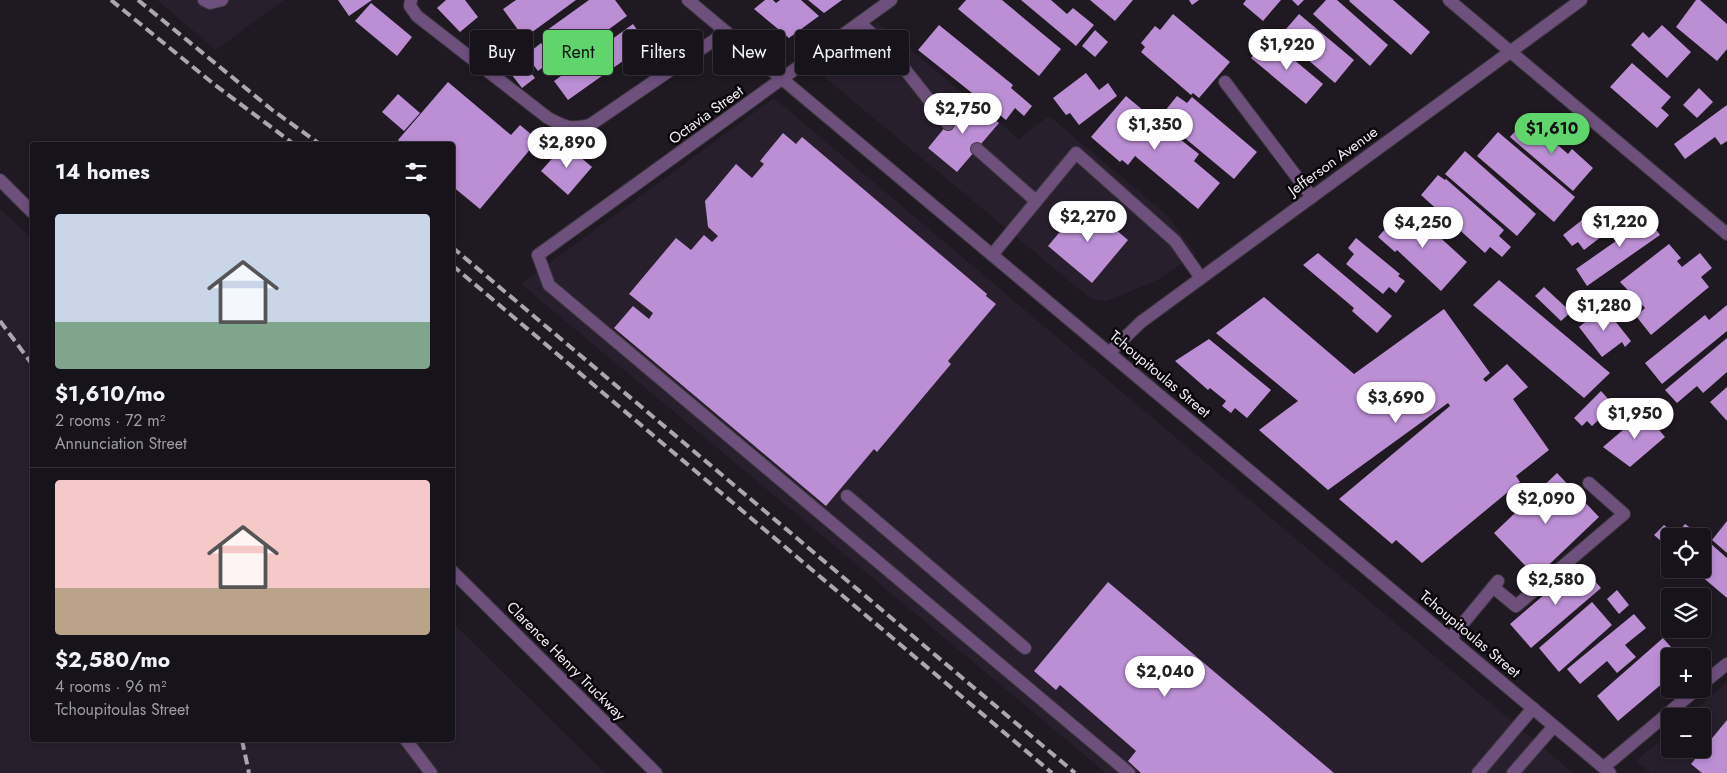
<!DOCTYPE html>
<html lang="en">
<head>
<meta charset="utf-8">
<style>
  body { margin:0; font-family:Jost,sans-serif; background:#201c23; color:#f1f3f6; height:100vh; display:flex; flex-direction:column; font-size:19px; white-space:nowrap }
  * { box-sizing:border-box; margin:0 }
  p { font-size:16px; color:#9e9ea2 }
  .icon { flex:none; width:28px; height:28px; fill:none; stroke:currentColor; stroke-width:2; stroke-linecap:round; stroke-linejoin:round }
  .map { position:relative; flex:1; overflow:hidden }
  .drawer { position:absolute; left:30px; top:142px; width:425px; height:600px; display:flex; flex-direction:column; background:#17131a; border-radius:5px; box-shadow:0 2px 8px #0003,0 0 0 1px #363239 }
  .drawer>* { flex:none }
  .hud { position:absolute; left:470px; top:30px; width:475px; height:45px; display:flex; gap:10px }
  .controls { position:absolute; left:1661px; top:528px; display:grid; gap:10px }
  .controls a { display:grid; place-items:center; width:50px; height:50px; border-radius:5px; background:#17131a; box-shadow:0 2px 8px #0003,0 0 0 1px #363239; font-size:25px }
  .price { position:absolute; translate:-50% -42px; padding:0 11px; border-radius:18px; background:#fff; color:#222; font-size:16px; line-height:32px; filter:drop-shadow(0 1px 2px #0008) }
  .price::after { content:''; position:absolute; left:50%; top:30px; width:15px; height:11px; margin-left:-8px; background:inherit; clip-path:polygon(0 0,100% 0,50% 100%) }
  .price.selected { background:#5fd56b; color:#111 }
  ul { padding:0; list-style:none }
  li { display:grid; align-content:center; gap:10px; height:265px; padding:0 25px }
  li+li { border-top:1px solid #363239 }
  li span { display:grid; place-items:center; height:155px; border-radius:5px; color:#555 }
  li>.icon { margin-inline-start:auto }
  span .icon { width:90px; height:90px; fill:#fffc; stroke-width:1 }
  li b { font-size:21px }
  h2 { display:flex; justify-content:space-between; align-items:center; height:60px; padding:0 25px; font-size:21px }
  .pill { padding:0 18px; border-radius:5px; background:#17131a; box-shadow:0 2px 8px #0003,0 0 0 1px #363239; font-size:18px; line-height:45px }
  .pill.selected { background:#5fd56b; color:#111 }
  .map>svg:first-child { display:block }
  .built { fill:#281f2d }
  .building { fill:#bc8fd5 }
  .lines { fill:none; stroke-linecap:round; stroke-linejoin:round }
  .service-casing { stroke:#3c373f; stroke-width:14 }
  .minor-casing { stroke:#3c373f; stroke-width:14 }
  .tertiary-casing { stroke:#3c373f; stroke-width:14 }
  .service { stroke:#6d507c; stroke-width:12 }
  .minor { stroke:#6d507c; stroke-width:12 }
  .tertiary { stroke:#6d507c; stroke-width:12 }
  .rail { stroke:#aca7af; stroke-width:4; stroke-dasharray:10 5; stroke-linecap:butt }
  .labels { text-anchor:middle; stroke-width:5; stroke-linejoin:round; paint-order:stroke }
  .street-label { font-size:15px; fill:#f1edf4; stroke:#080609 }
</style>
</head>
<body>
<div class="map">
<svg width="1727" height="773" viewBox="0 0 1727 773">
  <rect width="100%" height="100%" fill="#1f1922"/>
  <!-- built -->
  <g class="built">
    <path d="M157 0H284L216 50Z"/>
    <path d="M877 22 1019 139 1049 116 1169 217 1196 254 1159 279 1115 298 1103 301 1091 299 816 70Z"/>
    <path d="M774 98 1573 773H1106L521 284Z"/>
    <path d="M0 209 32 238V740H452L453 623 605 773H0Z"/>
    <path d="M1727 683V773H1651L1636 761 1670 732V749H1702V716H1688Z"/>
  </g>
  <!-- building -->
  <g class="building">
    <path d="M338 0H372L349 16Z"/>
    <path d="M446 0H465L478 17 460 32 437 8Z"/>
    <path d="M516 0H576L524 38 503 9Z"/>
    <path d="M589 0H615L627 16 564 62 543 33Z"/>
    <path d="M765 0H773L776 3 780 0H801L819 16 789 38 754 9Z"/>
    <path d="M808 0H842L824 13Z"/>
    <path d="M966 0H1002L1061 49 1039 76 958 9Z"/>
    <path d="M1021 0H1051L1067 14 1073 8 1094 25 1076 46Z"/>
    <path d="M1090 0H1133L1115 21Z"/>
    <path d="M1189 0H1199L1192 5Z"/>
    <path d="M1246 0H1281L1263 21 1243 4Z"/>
    <path d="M1292 0H1304L1298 6Z"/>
    <path d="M1326 0H1337L1388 45 1370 66 1313 14Z"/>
    <path d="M1350 0H1393L1430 32 1411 55 1349 1Z"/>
    <path d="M1696 0H1700L1727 24V49L1717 61 1676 27Z"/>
    <path d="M371 3 412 37 397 56 355 21Z"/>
    <path d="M1173 14 1230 62 1199 98 1193 93 1191 95 1141 52 1145 47 1141 43 1155 26 1160 30Z"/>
    <path d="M1299 14 1354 60 1335 83 1280 36Z"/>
    <path d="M633 24 647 44 568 100 554 81Z"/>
    <path d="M939 25 1013 85 1011 88 1032 106 1024 116 1015 108 1006 120 918 50Z"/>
    <path d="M1662 25 1691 52 1667 78 1631 45 1643 32 1649 38Z"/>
    <path d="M1095 30 1108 42 1095 57 1082 46Z"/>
    <path d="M1268 38 1323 84 1306 104 1251 58Z"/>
    <path d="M541 43 554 59 538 71 526 55Z"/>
    <path d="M516 54 535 78 522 88 504 65Z"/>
    <path d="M1632 63 1671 97 1661 108 1669 115 1657 128 1610 87Z"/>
    <path d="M1086 73 1099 90 1108 83 1117 96 1079 125 1070 113 1066 115 1053 98Z"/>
    <path d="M448 82 511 135 520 125 538 140 480 209 452 186V145H403L398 140Z"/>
    <path d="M1699 88 1713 102 1697 118 1683 105Z"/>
    <path d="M398 94 420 113 404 131 382 112Z"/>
    <path d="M1126 96 1157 122 1153 127 1167 138 1172 133 1199 154 1194 161 1220 183 1198 209 1135 156 1128 165 1122 160 1120 162 1091 137Z"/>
    <path d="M1177 96 1187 103 1192 97 1257 152 1234 179 1168 124 1172 119 1164 112Z"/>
    <path d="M969 98 999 123 957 172 928 148Z"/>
    <path d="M1727 105V141L1721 145 1715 137 1685 159 1674 144Z"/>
    <path d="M1527 118 1568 154 1572 149 1593 168 1573 191 1510 137Z"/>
    <path d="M1498 132 1575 197 1554 222 1477 156Z"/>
    <path d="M783 133 796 144 802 137 987 294 986 296 996 304 948 361 951 364 877 452 874 449 826 506 614 328 633 306 649 319 653 313 629 294 676 238 691 250 704 235 712 242 718 236 708 227 705 201 736 164 752 178 764 164 760 161Z"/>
    <path d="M565 144 592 167 568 195 541 171Z"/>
    <path d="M1465 151 1536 214 1517 236 1445 174Z"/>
    <path d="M1438 175 1445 180 1446 179 1504 230 1499 236 1511 247 1502 257 1490 247 1485 253 1421 195Z"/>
    <path d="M1084 203 1128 240 1092 283 1048 246Z"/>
    <path d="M1403 209 1420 224 1422 221 1467 262 1441 291 1397 250 1395 252 1378 237Z"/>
    <path d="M1635 212 1642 221 1647 217 1660 235 1587 286 1576 269 1626 234 1618 224Z"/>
    <path d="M1591 213 1606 233 1584 250 1578 242 1572 246 1563 235Z"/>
    <path d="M1356 238 1400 274 1398 276 1405 281 1396 293 1389 287 1383 294 1346 264 1354 254 1348 248Z"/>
    <path d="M1669 244 1681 258 1677 261 1682 267 1700 253 1712 268 1701 277 1709 287 1651 335 1636 316 1645 308 1620 282Z"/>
    <path d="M1318 253 1392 316 1377 333 1352 311 1354 308 1303 265Z"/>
    <path d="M1499 280 1610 373 1584 398 1473 305Z"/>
    <path d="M1544 287 1571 312 1561 321 1535 296Z"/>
    <path d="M1264 297 1354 374 1444 309 1490 373 1483 379 1486 382 1507 364 1528 387 1513 399 1549 450 1516 476 1520 482 1422 563 1396 540 1392 544 1339 499 1450 406 1448 403 1328 490 1259 430 1298 401 1216 333Z"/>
    <path d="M1727 305V331L1662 384 1645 363 1705 315 1709 320Z"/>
    <path d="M1604 307 1631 341 1625 347 1622 342 1602 357 1579 327Z"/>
    <path d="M1727 338V372L1703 393 1697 386 1677 403 1665 390Z"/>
    <path d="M1209 339 1271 390 1247 418 1235 408 1231 413 1222 406 1226 401 1210 388 1208 390 1175 361Z"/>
    <path d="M1727 387V421L1710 402Z"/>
    <path d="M1601 391 1611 402 1601 410 1605 414 1592 426 1587 421 1582 426 1574 418Z"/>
    <path d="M1644 412 1665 437 1630 467 1603 447Z"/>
    <path d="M1557 473 1599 517 1536 577 1494 533Z"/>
    <path d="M1727 521V553L1712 540Z"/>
    <path d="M1685 524 1702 536H1670V549L1654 535 1664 525 1676 535Z"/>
    <path d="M1702 536 1727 558V598L1693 569H1702Z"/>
    <path d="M1580 564 1601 588 1531 648 1510 624Z"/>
    <path d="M1108 582 1334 773H1141L1128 761 1136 751 1060 685 1056 690 1034 671Z"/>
    <path d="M1617 590 1629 605 1619 614 1607 599Z"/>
    <path d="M1592 602 1612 625 1559 672 1539 648Z"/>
    <path d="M1634 614 1646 628 1625 645 1636 657 1617 673 1607 661 1580 684 1567 669Z"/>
    <path d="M1663 638 1679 656H1670V677L1618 721 1597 696Z"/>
    <path d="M1727 720V773H1702L1691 764Z"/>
  </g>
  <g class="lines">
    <!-- service casing -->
    <g class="service-casing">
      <g id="service">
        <path d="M204 0 210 3 222 0"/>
        <path d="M411 0 410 6 417 16 548 118C565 127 571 130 590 125L726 32"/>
        <path d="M860 23 892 53 948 124"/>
        <path d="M1225 82 1312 197"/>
        <path d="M977 149 1036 201"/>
        <path d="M0 180 32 212"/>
        <path d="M538 255 549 285 1129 773"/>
        <path d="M992 255 1076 153 1175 241 1201 278"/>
        <path d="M847 496 1025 648"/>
        <path d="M452 571 656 773"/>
        <path d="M1493 587 1516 606 1624 514 1589 483"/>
        <path d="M1450 639 1498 581"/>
        <path d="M406 740 431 773"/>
        <path d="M1478 773 1533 708"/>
        <path d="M1513 773 1554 726"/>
      </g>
    </g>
    <!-- minor casing -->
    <g class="minor-casing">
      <g id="minor">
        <path d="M1449 0 1727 234"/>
        <path d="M538 255 891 0"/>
        <path d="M1702 684 1727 664"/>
        <path d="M1604 767 1697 689"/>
      </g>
    </g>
    <!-- tertiary casing -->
    <g class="tertiary-casing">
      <g id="tertiary">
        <path d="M688 0 1610 773"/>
        <path d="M1109 353 1141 322 1581 0"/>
      </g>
    </g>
    <!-- service -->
    <use href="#service" class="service"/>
    <!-- minor -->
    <use href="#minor" class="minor"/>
    <!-- tertiary -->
    <use href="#tertiary" class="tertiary"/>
    <!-- rail -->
    <g class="rail">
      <path d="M111 0 215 85 295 145"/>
      <path d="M138 0 271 109 321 145"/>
      <path d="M452 247 1075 773"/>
      <path d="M452 265 1052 773"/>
      <path d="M0 321 32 364"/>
      <path d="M242 740 249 773"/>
    </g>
  </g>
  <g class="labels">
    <!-- street labels -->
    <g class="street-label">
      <text transform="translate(706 115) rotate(-36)" y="5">Octavia Street</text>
      <text transform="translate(1333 161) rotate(-36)" y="5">Jefferson Avenue</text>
      <text transform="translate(1160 374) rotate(40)" y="5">Tchoupitoulas Street</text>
      <text transform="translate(1470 634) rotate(40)" y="5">Tchoupitoulas Street</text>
      <text transform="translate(566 661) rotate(45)" y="5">Clarence Henry Truckway</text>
    </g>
  </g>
</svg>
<div class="controls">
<a><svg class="icon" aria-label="locate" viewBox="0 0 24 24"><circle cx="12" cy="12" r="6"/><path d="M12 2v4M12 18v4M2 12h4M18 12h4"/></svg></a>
<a><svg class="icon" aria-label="layers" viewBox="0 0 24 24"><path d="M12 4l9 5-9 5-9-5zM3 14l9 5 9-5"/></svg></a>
<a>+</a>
<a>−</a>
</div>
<b class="price" style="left:1287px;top:71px">$1,920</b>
<b class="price" style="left:963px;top:135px">$2,750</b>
<b class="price" style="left:1155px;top:151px">$1,350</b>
<b class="price selected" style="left:1552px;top:155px">$1,610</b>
<b class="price" style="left:567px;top:169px">$2,890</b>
<b class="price" style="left:1088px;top:243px">$2,270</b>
<b class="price" style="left:1620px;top:248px">$1,220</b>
<b class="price" style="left:1423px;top:249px">$4,250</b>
<b class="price" style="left:1604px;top:332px">$1,280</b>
<b class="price" style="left:1396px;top:424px">$3,690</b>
<b class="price" style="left:1635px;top:440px">$1,950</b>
<b class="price" style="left:1546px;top:525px">$2,090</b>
<b class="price" style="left:1556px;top:606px">$2,580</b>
<b class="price" style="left:1165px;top:698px">$2,040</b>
<div class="hud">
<a class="pill">Buy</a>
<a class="pill selected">Rent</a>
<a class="pill">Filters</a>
<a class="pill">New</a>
<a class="pill">Apartment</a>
</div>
<section class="drawer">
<h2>14 homes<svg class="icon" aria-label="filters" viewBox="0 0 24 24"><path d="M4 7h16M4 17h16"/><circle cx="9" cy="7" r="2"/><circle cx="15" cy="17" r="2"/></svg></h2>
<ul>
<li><span style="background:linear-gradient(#c9d6e8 70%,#7fa58c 0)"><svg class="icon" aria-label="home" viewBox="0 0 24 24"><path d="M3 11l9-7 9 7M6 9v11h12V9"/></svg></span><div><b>$1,610/mo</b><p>2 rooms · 72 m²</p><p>Annunciation Street</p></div></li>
<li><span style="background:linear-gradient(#f6c9c9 70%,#b9a48a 0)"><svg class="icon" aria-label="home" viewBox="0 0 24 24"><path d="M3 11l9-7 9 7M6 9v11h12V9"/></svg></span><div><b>$2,580/mo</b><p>4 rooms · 96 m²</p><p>Tchoupitoulas Street</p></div></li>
</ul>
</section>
</div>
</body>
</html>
